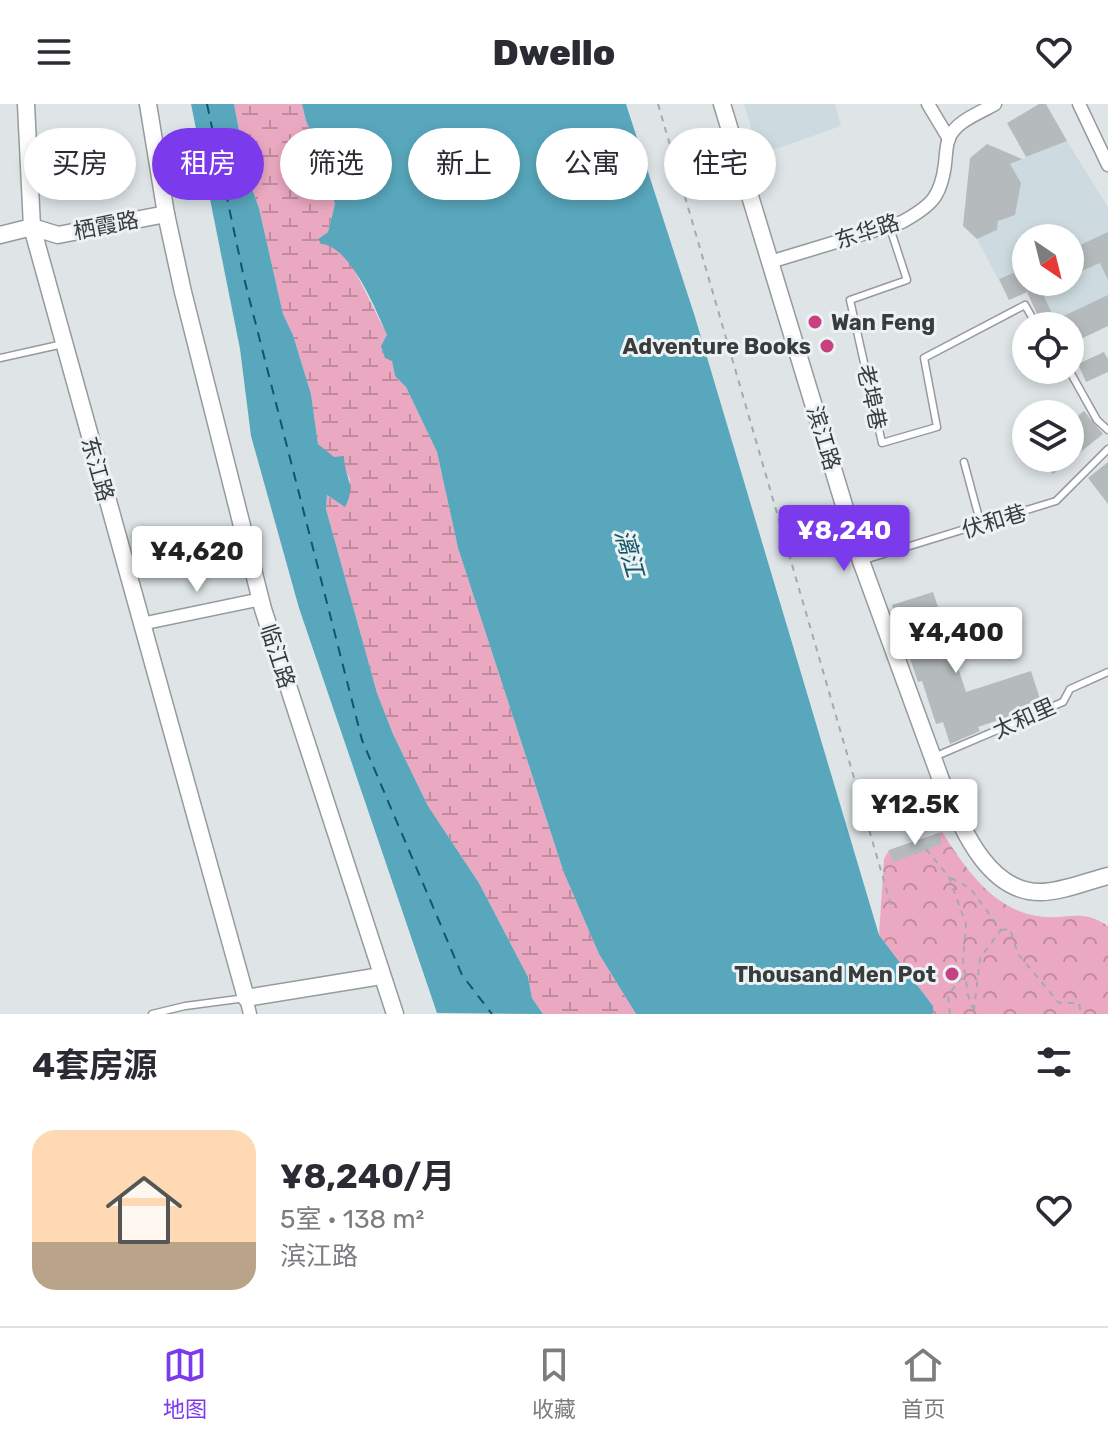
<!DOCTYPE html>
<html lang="zh">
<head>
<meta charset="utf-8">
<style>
  body { margin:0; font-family:Rubik,"Noto Sans SC",sans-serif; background:#f7f7f7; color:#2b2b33; height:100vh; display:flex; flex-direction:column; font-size:30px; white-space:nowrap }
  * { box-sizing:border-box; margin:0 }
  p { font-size:26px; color:#7c7c81 }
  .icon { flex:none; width:44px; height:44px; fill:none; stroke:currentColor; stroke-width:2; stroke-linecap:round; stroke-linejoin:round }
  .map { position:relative; height:910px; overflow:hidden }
  .details { display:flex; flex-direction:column; background:#fff; flex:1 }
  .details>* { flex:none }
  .hud { position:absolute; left:24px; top:24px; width:1060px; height:72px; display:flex; gap:16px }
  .needle { width:52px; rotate:145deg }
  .fabs { position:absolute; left:1012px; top:120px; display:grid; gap:16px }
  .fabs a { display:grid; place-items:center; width:72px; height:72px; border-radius:50%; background:#fff; box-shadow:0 4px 12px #0003; font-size:40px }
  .price { position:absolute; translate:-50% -68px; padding:0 18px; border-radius:8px; background:#fff; color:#222; font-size:26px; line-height:52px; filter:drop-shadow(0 2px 4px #0008) }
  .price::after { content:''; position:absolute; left:50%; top:48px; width:24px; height:18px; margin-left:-12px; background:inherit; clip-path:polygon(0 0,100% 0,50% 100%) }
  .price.active { background:#7c3aed; color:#fff }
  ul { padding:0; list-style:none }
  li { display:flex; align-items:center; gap:24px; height:200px; padding:0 32px }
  li span { display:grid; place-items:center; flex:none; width:224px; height:160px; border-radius:24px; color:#555 }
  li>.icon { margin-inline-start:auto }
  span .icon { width:96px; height:96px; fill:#fffc; stroke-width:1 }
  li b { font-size:34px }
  h2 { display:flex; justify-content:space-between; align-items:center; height:96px; padding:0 32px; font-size:34px }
  .tag { padding:0 28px; border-radius:36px; background:#fff; box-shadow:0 4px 12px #0003; font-size:28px; line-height:72px }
  .tag.active { background:#7c3aed; color:#fff }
  header { display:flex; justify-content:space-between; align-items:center; height:104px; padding:0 32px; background:#fff; font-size:36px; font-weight:800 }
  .tabs { display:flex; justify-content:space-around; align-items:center; height:112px; border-top:2px solid #e1e1e2; background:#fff; font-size:22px; color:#7c7c81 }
  .tabs a { display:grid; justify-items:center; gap:4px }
  .tabs .active { color:#7c3aed }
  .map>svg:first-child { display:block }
  .built { fill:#cddbe0; fill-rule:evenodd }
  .wetland { fill:url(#wetland-marsh) }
  .park { fill:url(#park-crowns) }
  .water { fill:#58a7bc }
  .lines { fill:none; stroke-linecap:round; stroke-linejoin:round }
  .ferry { stroke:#135665; stroke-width:2; stroke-dasharray:10 8; stroke-linecap:butt }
  .building { fill:#b5bbbc }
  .lane-casing { stroke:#959b9c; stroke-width:9 }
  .street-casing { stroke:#959b9c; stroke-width:15 }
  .secondary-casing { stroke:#959b9c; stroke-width:19 }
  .path { stroke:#a5aaab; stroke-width:2; stroke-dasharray:6 6; stroke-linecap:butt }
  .lane { stroke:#fff; stroke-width:6 }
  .street { stroke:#fff; stroke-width:12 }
  .secondary { stroke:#fff; stroke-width:16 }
  .poi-dot { fill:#c7407f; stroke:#ecf2f4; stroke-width:3 }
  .labels { text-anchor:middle; stroke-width:6; stroke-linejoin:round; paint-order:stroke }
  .street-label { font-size:22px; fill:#393c3c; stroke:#ecf2f4 }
  .poi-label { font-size:22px; font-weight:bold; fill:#393c3c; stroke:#ecf2f4; text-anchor:end }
  .water-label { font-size:24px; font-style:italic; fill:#135665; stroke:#ecf2f4 }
</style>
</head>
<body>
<header><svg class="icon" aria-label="menu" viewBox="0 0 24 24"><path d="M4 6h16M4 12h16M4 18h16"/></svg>Dwello<svg class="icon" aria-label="heart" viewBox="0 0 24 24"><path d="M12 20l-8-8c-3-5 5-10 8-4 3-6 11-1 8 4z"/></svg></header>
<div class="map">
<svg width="1108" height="910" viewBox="0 0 1108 910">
  <defs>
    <pattern id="wetland-marsh" width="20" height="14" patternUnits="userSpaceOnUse" patternTransform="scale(2)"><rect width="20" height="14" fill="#eba9c1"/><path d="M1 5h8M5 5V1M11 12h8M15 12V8" fill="none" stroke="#bf8b9e"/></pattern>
    <pattern id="park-crowns" width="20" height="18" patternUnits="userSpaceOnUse" patternTransform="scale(2)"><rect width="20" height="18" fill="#eba9c1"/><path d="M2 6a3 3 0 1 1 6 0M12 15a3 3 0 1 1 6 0" fill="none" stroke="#bf8b9e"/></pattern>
  </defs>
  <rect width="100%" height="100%" fill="#dfe5e7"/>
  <!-- built -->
  <g class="built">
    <path d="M744 0H835L841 22 759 51Z"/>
    <path d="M1067 37 1108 103V222L1070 240V222H1042L1027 188 1009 196 977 135 997 126 1010 60ZM1026 134H1070V178H1026Z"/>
  </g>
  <!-- wetland -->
  <path class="wetland" d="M234 0H302L306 17 320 47 335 100 328 128 319 134 348 153 387 231 395 272 406 283 437 348 458 444 564 769 599 850 636 910H543L532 894 528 873 479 779 428 702 393 630 377 589 326 405 327 391 345 402 350 375 344 363 318 340 311 290 293 231 283 210 259 104 248 73Z"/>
  <!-- park -->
  <path class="park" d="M942 728C964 762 992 805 1037 812 1066 817 1081 803 1108 822V910H933V902L879 831 884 755 889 746Z"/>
  <!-- water -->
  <g class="water">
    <path d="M191 0H234L248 73 259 104 283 210 293 231 311 290 318 340 334 353 344 352C344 373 357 381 345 403L327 391 326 405 377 589 393 630 428 702 479 779 528 873 532 894 543 910 437 909 299 504 251 332 240 245Z"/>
    <path d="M302 0H626L695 213 879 831 933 902V910H636L599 850 564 769 458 444 437 348 406 283 395 272 392 257 385 254 381 242 387 231C376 206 350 141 321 140L318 135 328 128 335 100 320 47 306 17Z"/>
  </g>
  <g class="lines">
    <!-- ferry -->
    <path class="ferry" d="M207 0 244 174 362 636 462 871 492 910"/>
  </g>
  <!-- building -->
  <g class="building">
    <path d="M1039 0H1046L1067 37 1026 53 1007 19Z"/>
    <path d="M987 40 1022 55 1010 60 1021 79 1015 111 998 117 997 126 977 135 963 122 970 54Z"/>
    <path d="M1108 128V176L1100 159 1070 172V139L1077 136 1080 141Z"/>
    <path d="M1026 166V178H1058L1041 186 1055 216 1108 191V222L1070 240V222H1043L1027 188 1009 196 999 175 1018 167 1020 169Z"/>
    <path d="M1104 248 1108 255V268L1086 278 1078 260Z"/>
    <path d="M1084 307 1103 330 1053 370 1040 354H1070V318Z"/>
    <path d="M1108 358V400L1088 374Z"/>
    <path d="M933 488 966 588 1031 567 1042 601 978 623 980 627 950 640 943 618 936 620 922 577 918 578 892 501Z"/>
    <path d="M939 729 942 740 893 758 889 746Z"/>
  </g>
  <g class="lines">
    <!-- lane casing -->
    <g class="lane-casing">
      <g id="lane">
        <path d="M889 121 907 176 850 196 882 339 937 323 924 254 1025 201 1037 222"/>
        <path d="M0 254 63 240"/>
        <path d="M1069 266 1097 316 1108 326"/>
        <path d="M964 358 981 421"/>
        <path d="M861 457 1056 397 1108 345"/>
        <path d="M934 653 1063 598 1070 585 1108 568"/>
        <path d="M152 910 185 902 246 894"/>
      </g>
    </g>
    <!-- street casing -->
    <g class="street-casing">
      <g id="street">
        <path d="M928 0 949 35"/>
        <path d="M1079 0 1108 61"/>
        <path d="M770 158 902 118C931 102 941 93 945 60 946 52 946 41 949 34 956 17 980 9 995 0"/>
        <path d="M141 520 261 495"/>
        <path d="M246 894 250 910"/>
      </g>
    </g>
    <!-- secondary casing -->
    <g class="secondary-casing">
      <g id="secondary">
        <path d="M26 0 32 123 246 894 381 872"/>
        <path d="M148 0 166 110 183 188 263 505 395 910"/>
        <path d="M722 0 861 457 941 676C960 718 985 788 1040 788 1062 788 1087 777 1108 772"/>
        <path d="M0 131 32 123 58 131 166 110"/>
      </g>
    </g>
    <!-- path -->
    <g class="path">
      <path d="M658 0 891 801"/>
      <path d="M926 745 949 773 966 820 963 856 968 891 974 907"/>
      <path d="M951 774 970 784 1001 826 980 854 974 906"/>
      <path d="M1001 826 1010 825 1018 850 1059 899H1079L1081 910"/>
      <path d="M950 910 948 891 964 871"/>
    </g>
    <!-- lane -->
    <use href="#lane" class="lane"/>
    <!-- street -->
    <use href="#street" class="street"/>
    <!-- secondary -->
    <use href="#secondary" class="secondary"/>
  </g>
  <!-- markers -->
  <g class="poi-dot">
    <circle cx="815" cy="218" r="8"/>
    <circle cx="827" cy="242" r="8"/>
    <circle cx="952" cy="870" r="8"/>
  </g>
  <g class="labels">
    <!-- street labels -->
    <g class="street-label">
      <text transform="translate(106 121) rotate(-11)" y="8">栖霞路</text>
      <text transform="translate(867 127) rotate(-18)" y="8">东华路</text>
      <text transform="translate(872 293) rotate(78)" y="8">老埠巷</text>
      <text transform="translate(824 334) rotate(73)" y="8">滨江路</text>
      <text transform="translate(98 365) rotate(74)" y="8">东江路</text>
      <text transform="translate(994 417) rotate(-17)" y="8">伏和巷</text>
      <text transform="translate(278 552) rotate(72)" y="8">临江路</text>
      <text transform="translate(1024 614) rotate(-24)" y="8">太和里</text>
    </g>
    <!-- poi labels -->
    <g class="poi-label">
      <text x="831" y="226" text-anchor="start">Wan Feng</text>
      <text x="811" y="250">Adventure Books</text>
      <text x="936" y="878">Thousand Men Pot</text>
    </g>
    <!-- water labels -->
    <g class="water-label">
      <text transform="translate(629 449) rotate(74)" y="8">漓江</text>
    </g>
  </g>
</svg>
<div class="fabs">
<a><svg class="needle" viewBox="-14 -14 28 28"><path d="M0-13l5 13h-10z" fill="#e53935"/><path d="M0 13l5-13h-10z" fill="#7c7c81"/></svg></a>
<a><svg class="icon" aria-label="locate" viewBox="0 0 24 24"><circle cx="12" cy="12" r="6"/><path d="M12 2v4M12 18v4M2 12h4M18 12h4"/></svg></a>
<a><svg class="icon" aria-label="layers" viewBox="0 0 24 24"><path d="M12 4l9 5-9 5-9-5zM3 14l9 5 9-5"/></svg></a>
</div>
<b class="price active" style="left:844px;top:469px">¥8,240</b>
<b class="price" style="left:197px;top:490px">¥4,620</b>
<b class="price" style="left:956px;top:571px">¥4,400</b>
<b class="price" style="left:915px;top:743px">¥12.5K</b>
<div class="hud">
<a class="tag">买房</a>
<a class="tag active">租房</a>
<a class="tag">筛选</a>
<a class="tag">新上</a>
<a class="tag">公寓</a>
<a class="tag">住宅</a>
</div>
</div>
<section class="details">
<h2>4套房源<svg class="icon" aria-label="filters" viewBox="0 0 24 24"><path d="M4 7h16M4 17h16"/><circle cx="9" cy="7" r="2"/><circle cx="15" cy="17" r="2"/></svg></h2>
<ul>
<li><span style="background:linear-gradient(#ffd9b3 70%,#b9a48a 0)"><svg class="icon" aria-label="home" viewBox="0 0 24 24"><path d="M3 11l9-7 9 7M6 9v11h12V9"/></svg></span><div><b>¥8,240/月</b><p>5室 · 138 m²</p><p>滨江路</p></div><svg class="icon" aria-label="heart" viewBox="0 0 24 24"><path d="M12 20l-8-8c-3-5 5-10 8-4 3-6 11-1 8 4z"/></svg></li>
</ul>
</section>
<nav class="tabs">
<a class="active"><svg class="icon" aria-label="map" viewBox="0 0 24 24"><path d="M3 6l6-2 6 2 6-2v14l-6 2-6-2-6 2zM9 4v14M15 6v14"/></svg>地图</a>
<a><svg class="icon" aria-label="saved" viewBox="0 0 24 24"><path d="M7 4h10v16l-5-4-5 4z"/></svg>收藏</a>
<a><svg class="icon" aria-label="home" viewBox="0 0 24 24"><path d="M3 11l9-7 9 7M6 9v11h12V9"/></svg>首页</a>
</nav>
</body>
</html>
